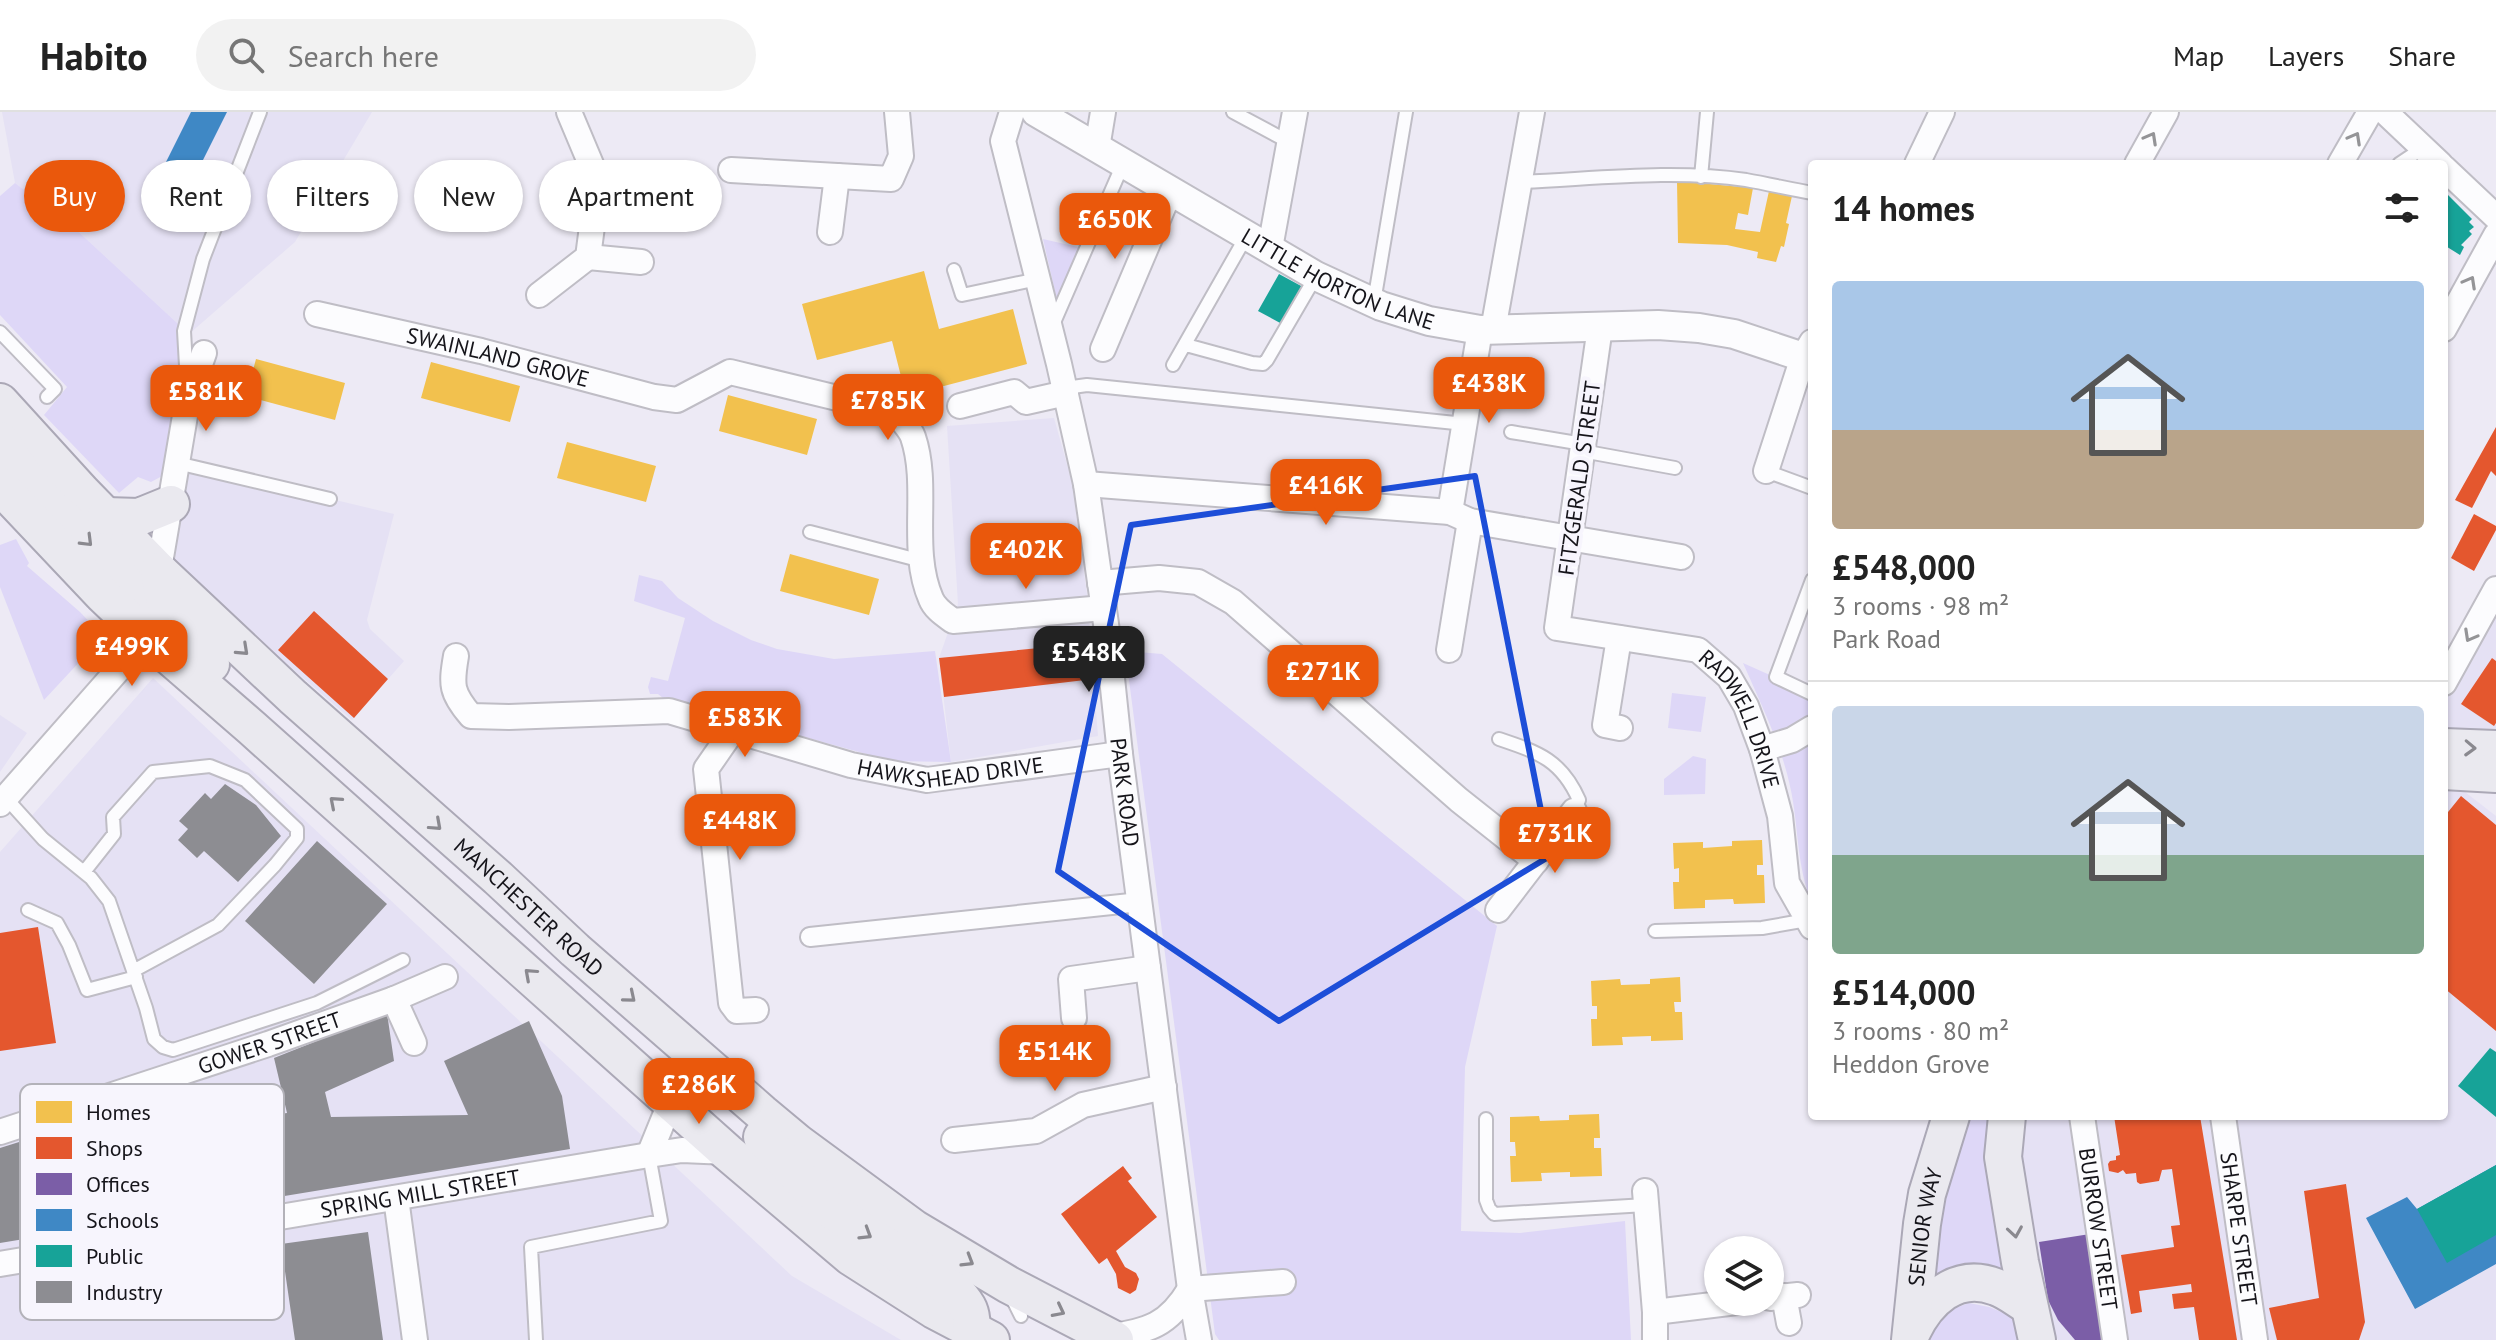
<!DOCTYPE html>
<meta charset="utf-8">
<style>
:root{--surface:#fff;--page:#f2f2f2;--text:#222;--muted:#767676;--line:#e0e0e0;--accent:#ea580c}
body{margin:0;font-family:"PT Sans",sans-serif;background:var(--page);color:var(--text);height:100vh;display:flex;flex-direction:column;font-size:30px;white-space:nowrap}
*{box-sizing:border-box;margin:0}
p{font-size:26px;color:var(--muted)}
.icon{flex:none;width:44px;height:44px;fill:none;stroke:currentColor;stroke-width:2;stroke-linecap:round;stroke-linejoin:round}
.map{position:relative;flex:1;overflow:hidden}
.side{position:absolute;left:1808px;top:48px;width:640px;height:960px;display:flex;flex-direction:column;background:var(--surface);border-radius:8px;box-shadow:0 2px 6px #0004}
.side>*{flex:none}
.hud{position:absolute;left:24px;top:48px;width:760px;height:72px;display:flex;gap:16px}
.buttons{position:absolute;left:1704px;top:1124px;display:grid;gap:16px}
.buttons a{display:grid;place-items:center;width:80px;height:80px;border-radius:50%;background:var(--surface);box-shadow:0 2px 6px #0004;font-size:40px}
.price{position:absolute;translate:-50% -68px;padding:0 18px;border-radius:16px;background:var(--accent);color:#fff;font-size:26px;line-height:52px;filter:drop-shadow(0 2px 4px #0008)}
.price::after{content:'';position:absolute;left:50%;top:48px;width:24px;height:18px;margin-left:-12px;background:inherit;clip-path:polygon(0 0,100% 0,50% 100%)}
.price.selected{background:#222;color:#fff}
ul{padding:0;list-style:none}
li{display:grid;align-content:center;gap:16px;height:424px;padding:0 24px}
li+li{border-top:2px solid var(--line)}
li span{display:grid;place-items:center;height:248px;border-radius:8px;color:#555}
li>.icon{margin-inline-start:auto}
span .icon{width:144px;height:144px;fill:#fffc;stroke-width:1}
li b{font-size:34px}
h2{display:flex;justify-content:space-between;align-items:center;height:96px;padding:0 24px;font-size:34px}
.pill{padding:0 28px;border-radius:36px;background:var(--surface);box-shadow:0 2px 6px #0004;font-size:28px;line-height:72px}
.pill.selected{background:var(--accent);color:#fff}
header{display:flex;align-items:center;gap:48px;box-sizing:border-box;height:112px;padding:0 40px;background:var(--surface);border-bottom:2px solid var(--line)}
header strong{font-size:38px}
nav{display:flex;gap:44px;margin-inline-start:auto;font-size:28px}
.search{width:560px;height:72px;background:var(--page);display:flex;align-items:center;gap:20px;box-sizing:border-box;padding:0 28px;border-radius:44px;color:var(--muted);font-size:30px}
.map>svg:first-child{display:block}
</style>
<header>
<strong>Habito</strong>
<div class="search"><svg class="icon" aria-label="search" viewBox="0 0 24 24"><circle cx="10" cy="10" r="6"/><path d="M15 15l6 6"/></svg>Search here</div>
<nav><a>Map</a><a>Layers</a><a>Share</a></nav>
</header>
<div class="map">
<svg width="2496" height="1228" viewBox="0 0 2496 1228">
<rect width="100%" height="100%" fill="#edeaf5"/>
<!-- built -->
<path fill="#e5e1f4" d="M2,0H372L295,130L189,222L69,111L15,71Z
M1054,306L1072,370L1087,482L1098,624L951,650L939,546L958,492L947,314Z
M189,353L394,402L367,508L370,517L404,549L352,608L173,454Z
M2496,501V628L2444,625V590L2463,561Z
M153,566L792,1164L901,1228H0V740Z
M0,603L27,621L0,660Z
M2444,673H2456L2496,704V1228H2058L2051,1214L2032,1134L2020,1051L2022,1004H2444Z"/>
<!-- green -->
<path fill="#ded7f7" d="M15,71L69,111L189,222L176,272L169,348L164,363L151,370L138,365L119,381L44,303L67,275L0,203V84Z
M1043,127L1082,136L1058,193Z
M16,427L29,451L27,454L80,500L99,520L97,531L44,588L0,475V433Z
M639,463L662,469L678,486L713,509L751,528L777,537L834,547L935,539L951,650L892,649L768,615L668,590L658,582H650L648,575L651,565L668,569L685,506L634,489Z
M1138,540L1162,542L1497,814L1465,955L1461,1119L1520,1121L1625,1109L1631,1228H1219L1215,1222L1127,553Z
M1743,551L1812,582V791C1796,754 1799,713 1790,674C1781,632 1760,590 1743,551Z
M1672,581L1706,585L1701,620L1668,616Z
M1693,644L1706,647L1705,682L1664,683V667Z
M1965,1004H1992L2005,1164L1972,1153L1926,1169L1930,1127Z
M1969,1191L1989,1195L2014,1205L2017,1228H1926C1935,1204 1945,1199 1969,1191Z"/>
<!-- homes -->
<path fill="#f2c14e" d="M1677,69L1753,76L1748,103L1738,101L1735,117L1760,120L1769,79L1792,84L1786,111L1789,112L1784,135L1781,134L1776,150L1757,146L1758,140L1727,133L1678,131Z
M924,159L939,217L1013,197L1027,252L906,284L892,229L817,248L802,192Z
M256,247L345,271L335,308L246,284Z
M431,250L520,274L510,310L421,286Z
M728,283L817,307L807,343L719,319Z
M567,330L656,354L646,390L557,366Z
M790,442L879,467L869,503L780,479Z
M1762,728L1763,753H1757V763H1764L1765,791L1734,792L1733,787L1705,788V796L1674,797L1673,770H1679V756L1674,757L1673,731L1703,730V736L1732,734V729Z
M1680,865L1681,890H1674L1675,900H1682L1683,928L1651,929V924L1622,925L1623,933L1592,934L1591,907H1597V894H1592L1591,869L1620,867L1621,873L1650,872V867Z
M1599,1002L1600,1026H1594V1036H1601L1602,1064L1570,1065V1060L1541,1061L1542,1069L1511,1070L1510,1044H1516L1515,1030H1510V1005L1539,1004L1540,1009L1569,1008V1003Z"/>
<!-- shops -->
<path fill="#e4572e" d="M2496,315V364L2491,359L2472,396L2455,388Z
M2474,402L2496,414V418L2474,459L2451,446Z
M314,499L388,567L354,606L278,538Z
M1080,532L1085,568L944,585L939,546Z
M2492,546L2496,549V611L2494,614L2461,592Z
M2461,684L2496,713V919L2444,876V705Z
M38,815L56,931L0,939V821Z
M2114,1004H2200L2237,1228H2199L2194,1195L2174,1197L2172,1182L2192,1180L2191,1172L2139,1179L2142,1200L2131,1202L2121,1143L2174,1135L2171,1114L2180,1113L2172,1057L2162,1058L2159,1069L2140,1072L2137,1070L2136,1061L2126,1062L2123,1058L2118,1061L2109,1059L2108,1052L2110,1049L2116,1048V1044L2120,1043Z
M1123,1054L1132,1066L1128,1069L1157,1105L1116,1139L1125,1155L1136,1161L1139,1167L1136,1178L1130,1182L1118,1176L1116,1162L1107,1146L1099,1152L1061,1102Z
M2346,1072L2365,1210L2359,1228H2277L2269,1196L2319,1186L2304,1079Z"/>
<!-- offices -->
<path fill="#7b5ea7" d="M2090,1122L2107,1228H2075L2058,1208L2048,1188L2039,1130Z"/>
<!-- schools -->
<path fill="#3f88c5" d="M191,0H227L201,52L209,56L201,73L192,69L188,77L160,62Z
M2496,1053V1152L2415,1197L2366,1106L2407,1085L2417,1097Z"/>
<!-- public -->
<path fill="#17a398" d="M2444,79L2472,107L2469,110L2474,115L2469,119L2472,122L2461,133L2464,135L2460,143L2444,133Z
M1279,162L1303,175L1282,212L1258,199Z
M2490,936L2496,940V1005L2458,974Z
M2496,1053V1123L2447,1151L2417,1097Z"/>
<!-- industry -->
<path fill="#8d8d92" d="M225,672L256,693L281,724L238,770L204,739L197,746L178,728L188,717L179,709L205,681L211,687Z
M317,729L387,792L314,872L245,809Z
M387,901L394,949L325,980L331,1005L468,1003L444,949L529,909L562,984L570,1037L0,1131V1036L191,976L195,1013L287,1001L274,946Z
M368,1120L383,1228H295L281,1132Z"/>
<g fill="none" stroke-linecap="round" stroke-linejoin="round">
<!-- service casing -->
<g stroke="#bfbdc5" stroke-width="16">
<path id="service" d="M1233,0L1289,30
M2399,52L2423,36
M1701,65L1707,0
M1519,70C1594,67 1672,57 1746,68C1768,72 1790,77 1812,81
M954,158L962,183L1038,167
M1374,190L1406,0
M1052,215L1123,52
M0,220L55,277L47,285
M1186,233L1252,251L1263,252L1267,248L1316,164
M1173,253L1247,123
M187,271L184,219L203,147L260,0
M1065,276L1087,273L1465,312
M1511,320L1583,332
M1582,339L1675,356
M177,351L330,387
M1766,359L1812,376
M810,420L922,449
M1812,468L1776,565L1812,582
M1499,627C1537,640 1561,647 1579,688L1574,699
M6,686L43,727L91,766L109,789L146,896L154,927L163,935L173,938L317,891L403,848
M84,760L114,722L113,705L153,660L210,654L245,668L297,717V726L275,753L218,813L133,859
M28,798L57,811L69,833L87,878L136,865
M1655,819L1762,816L1807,808
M1486,1007V1088L1489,1096L1494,1102L1646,1093
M1011,1184L1021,1204
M536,1228L531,1135L661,1109L649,1043"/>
</g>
<!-- pedestrian casing -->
<g stroke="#bfbdc5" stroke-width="22">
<path id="pedestrian" d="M810,825L1140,790"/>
</g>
<!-- minor casing -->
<g stroke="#bfbdc5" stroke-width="28">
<g id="minor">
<path id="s1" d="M1012,0L1003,29L1059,252L1086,372L1107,519L1120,642L1190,1177L1283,1170"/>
<path d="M2385,0L2440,52"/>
<path d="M1097,36L1103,0"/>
<path d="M1917,52L1942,0"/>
<path d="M2137,52L2166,0"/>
<path d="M2340,52L2370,0"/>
<path d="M2444,56L2496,105"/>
<path d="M731,58L891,67L901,44L897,0"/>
<path d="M830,120L837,64"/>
<path d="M1270,136L1295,0"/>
<path d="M588,145L641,150"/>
<path d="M539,183L588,145L598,69L569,0"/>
<path id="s2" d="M317,202L481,239L654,285L677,288L730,260L895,300C901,308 910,316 913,325C930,375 909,437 931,487C935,497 945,503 953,509L1104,496"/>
<path id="s3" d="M1600,215L1557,516L1698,538L1729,565L1746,594L1762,637L1780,704L1787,771L1812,815"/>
<path d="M2444,217L2496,123"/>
<path d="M1493,218L1532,0"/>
<path d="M1103,237L1170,79"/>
<path d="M960,294L1014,280L1026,290L1066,281"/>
<path d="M1766,359L1803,245L1812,230"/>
<path d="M1086,372L1450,400L1470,409L1681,445"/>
<path d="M1450,400L1480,218"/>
<path d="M157,469L188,286L204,241"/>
<path d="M1100,471L1159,466L1198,470L1233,490L1459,688L1536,749"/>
<path d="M1619,526L1605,613L1620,616"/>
<path d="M1449,538L1470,409"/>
<path id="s4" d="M456,544C451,573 451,581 471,604L509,605L669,599L851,653L927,668L1120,642"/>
<path d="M2444,571L2496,477"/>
<path d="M733,618L706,657L731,891L737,899L756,898"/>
<path d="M1762,637L1792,628L1812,616"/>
<path d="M0,692L147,525L149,513"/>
<path d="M1498,798L1574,699"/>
<path d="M394,887L414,931"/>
<path d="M1074,906L1071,867L1148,856"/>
<path d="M671,989L649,1043L682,1038L727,1040"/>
<path id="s5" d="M2082,1004L2115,1228"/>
<path id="s6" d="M2223,1004L2255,1228"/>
<path id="s7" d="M0,1020L268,932L394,887L445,865"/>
<path d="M954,1028L1036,1019L1083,993L1164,975"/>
<path d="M1645,1079L1655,1200V1228"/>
<path d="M396,1086L415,1228"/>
<path id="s8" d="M0,1152L649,1043"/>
<path d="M1784,1184L1789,1211"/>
<path d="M1770,1186L1798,1183"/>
<path d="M1655,1200L1737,1190"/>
<path d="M1109,1225C1149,1218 1168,1214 1190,1177L1199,1228"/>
</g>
</g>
<!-- tertiary casing -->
<g stroke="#bfbdc5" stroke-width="32">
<g id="tertiary">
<path id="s9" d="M1036,0L1316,164L1381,194L1429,209L1480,218L1658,213L1699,216L1734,222L1803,245L1812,250"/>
</g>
</g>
<!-- primary casing -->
<g stroke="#aba8b6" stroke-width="40">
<g id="primary">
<path id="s10" d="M0,290L82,380L159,459L293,585L498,766L575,838L762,1001L798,1031L915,1117L1009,1173L1115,1228"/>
<path d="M0,328C13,346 25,367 40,384C76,422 134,460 144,513"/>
<path d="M0,374L102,482L147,525L252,616L727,1040L851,1145L934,1198L991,1228"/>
<path d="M106,404L139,405L171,392"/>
<path d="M159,459C167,509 174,519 211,552"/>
<path d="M2444,635L2496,637"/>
<path d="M2444,659L2496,662"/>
<path d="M2007,1004L2003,1045L2020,1150L2037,1228"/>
<path d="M762,1025L827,1095L957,1181C968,1193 973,1201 971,1218"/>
<path d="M1911,1222C1926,1189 1956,1159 1996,1175C2008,1179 2018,1188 2029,1194"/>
<path id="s11" d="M1910,1228L1922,1112L1927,1082L1951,1004"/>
</g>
</g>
<!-- service -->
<use href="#service" stroke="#fcfcfe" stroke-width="12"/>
<!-- pedestrian -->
<use href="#pedestrian" stroke="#fcfcfe" stroke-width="18"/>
<!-- minor -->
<use href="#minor" stroke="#fcfcfe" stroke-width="24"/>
<!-- tertiary -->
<use href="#tertiary" stroke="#fcfcfe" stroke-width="28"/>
<!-- primary -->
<use href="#primary" stroke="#eae9ef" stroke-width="36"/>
</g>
<!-- one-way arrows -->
<defs><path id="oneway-chevron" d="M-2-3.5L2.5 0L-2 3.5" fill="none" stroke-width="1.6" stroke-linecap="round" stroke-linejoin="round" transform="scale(2)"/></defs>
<g stroke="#949497">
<use href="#oneway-chevron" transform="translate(2151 26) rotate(-61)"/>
<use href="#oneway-chevron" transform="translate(2355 26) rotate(-61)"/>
<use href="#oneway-chevron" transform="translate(2470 170) rotate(-61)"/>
<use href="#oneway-chevron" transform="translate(2470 524) rotate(119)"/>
</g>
<g stroke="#8a898f">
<use href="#oneway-chevron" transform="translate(87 429) rotate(45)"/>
<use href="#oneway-chevron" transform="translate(243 538) rotate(43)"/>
<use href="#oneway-chevron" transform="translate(2470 636) rotate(2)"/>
<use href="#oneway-chevron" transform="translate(335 690) rotate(-139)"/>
<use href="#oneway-chevron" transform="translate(436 713) rotate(42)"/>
<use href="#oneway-chevron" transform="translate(530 862) rotate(-138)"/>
<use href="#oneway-chevron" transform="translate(630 885) rotate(40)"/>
<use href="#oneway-chevron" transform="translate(2015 1120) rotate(81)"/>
<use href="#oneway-chevron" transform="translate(866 1122) rotate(32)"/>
<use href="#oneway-chevron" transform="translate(968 1149) rotate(31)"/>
<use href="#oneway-chevron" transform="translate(1059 1199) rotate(27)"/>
</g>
<!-- marked area -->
<path fill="none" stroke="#1d4ed8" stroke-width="6" stroke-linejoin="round" d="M1475,364L1550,744L1279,909L1058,759L1131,413Z"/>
<g text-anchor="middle" stroke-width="8" stroke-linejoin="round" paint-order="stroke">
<!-- street labels -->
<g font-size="22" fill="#15141a" stroke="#f7f5fd">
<text dy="8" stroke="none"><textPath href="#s9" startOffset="346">LITTLE HORTON LANE</textPath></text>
<text dy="8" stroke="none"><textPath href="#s2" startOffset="186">SWAINLAND GROVE</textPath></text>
<text transform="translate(1579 366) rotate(-82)" y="8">FITZGERALD STREET</text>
<text dy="8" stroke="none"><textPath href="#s3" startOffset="530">RADWELL DRIVE</textPath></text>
<text dy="8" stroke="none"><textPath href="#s4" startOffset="554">HAWKSHEAD DRIVE</textPath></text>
<text dy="8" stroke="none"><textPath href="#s1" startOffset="694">PARK ROAD</textPath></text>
<text dy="8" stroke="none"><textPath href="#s10" startOffset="732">MANCHESTER ROAD</textPath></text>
<text dy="8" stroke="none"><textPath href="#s7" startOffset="284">GOWER STREET</textPath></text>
<text dy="8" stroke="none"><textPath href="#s8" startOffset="426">SPRING MILL STREET</textPath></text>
<text dy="8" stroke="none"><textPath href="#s11" startOffset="114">SENIOR WAY</textPath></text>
<text dy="8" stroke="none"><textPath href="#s5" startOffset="114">BURROW STREET</textPath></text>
<text dy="8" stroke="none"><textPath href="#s6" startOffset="114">SHARPE STREET</textPath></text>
</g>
</g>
<!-- legend -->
<rect x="20" y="972" width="264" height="236" rx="12" fill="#f7f5fd" stroke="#b3b2b9" stroke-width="2"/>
<rect x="36" y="989" width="36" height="22" fill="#f2c14e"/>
<rect x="36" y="1025" width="36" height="22" fill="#e4572e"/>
<rect x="36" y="1061" width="36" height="22" fill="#7b5ea7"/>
<rect x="36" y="1097" width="36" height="22" fill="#3f88c5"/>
<rect x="36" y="1133" width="36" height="22" fill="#17a398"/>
<rect x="36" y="1169" width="36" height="22" fill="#8d8d92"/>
<g font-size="22" fill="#15141a">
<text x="86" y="1008">Homes</text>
<text x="86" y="1044">Shops</text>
<text x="86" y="1080">Offices</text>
<text x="86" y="1116">Schools</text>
<text x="86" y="1152">Public</text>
<text x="86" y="1188">Industry</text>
</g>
</svg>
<div class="buttons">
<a><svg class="icon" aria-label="layers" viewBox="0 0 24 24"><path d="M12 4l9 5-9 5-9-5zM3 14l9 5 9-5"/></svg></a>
</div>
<b class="price" style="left:1115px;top:149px">£650K</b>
<b class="price" style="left:1489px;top:313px">£438K</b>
<b class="price" style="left:206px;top:321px">£581K</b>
<b class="price" style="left:888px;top:330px">£785K</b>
<b class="price" style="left:1326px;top:415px">£416K</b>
<b class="price" style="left:1026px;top:479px">£402K</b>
<b class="price" style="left:132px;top:576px">£499K</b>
<b class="price selected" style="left:1089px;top:582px">£548K</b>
<b class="price" style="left:1323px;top:601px">£271K</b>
<b class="price" style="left:745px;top:647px">£583K</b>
<b class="price" style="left:740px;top:750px">£448K</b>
<b class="price" style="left:1555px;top:763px">£731K</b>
<b class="price" style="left:1055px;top:981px">£514K</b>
<b class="price" style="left:699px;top:1014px">£286K</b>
<div class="hud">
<a class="pill selected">Buy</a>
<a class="pill">Rent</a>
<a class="pill">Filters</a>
<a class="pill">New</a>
<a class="pill">Apartment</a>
</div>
<section class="side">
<h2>14 homes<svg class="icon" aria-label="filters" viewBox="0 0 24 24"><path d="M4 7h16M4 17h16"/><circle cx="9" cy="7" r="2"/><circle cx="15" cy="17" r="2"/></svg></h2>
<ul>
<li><span style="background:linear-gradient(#a9c7e8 60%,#b9a48a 0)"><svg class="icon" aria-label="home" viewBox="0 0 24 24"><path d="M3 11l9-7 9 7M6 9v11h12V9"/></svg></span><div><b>£548,000</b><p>3 rooms · 98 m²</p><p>Park Road</p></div></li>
<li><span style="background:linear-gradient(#c9d6e8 60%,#7fa58c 0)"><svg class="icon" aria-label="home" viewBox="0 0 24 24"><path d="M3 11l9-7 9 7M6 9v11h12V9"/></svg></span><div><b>£514,000</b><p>3 rooms · 80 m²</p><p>Heddon Grove</p></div></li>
</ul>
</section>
</div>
